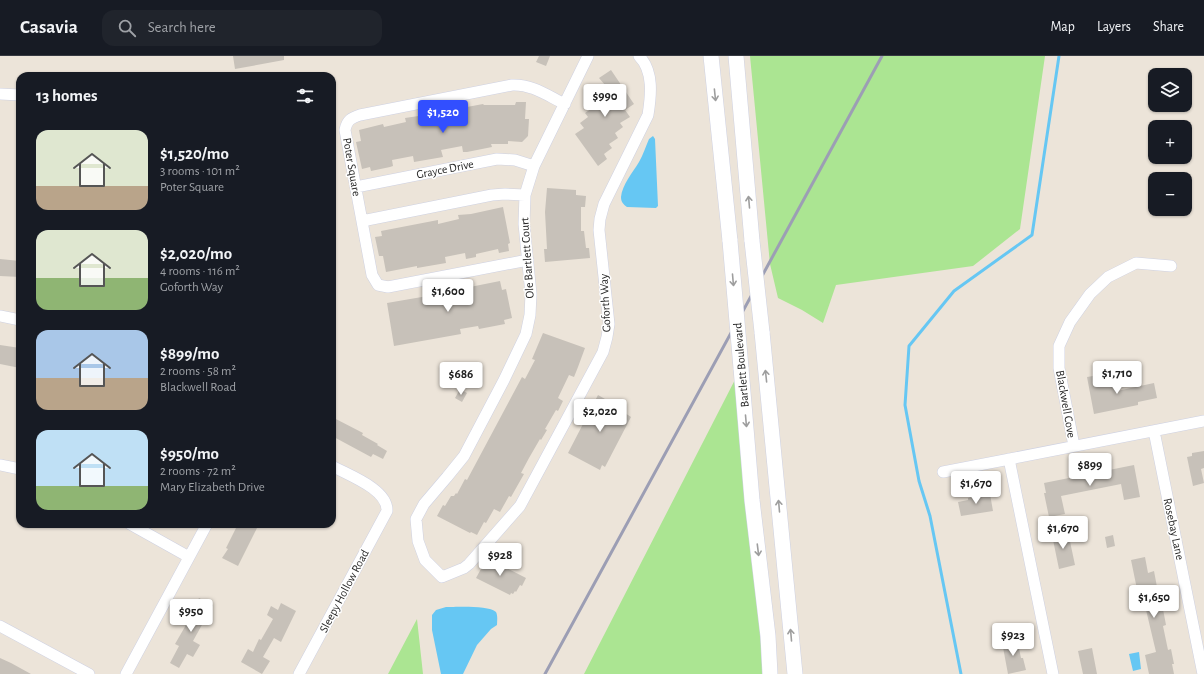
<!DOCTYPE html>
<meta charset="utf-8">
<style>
:root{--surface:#171b24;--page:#20242c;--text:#f1f3f6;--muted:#9ea1a6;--line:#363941;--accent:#324fff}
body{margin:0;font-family:"Alegreya Sans",sans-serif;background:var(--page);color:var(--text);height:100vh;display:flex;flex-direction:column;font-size:15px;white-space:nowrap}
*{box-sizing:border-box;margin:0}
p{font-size:13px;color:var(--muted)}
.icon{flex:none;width:22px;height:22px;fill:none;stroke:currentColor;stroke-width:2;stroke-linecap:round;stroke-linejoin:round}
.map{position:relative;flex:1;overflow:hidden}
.side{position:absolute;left:16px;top:16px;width:320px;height:456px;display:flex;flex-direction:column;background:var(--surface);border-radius:12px;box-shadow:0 1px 3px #0004}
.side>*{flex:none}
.tools{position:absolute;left:1148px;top:12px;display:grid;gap:8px}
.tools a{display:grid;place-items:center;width:44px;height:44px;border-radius:8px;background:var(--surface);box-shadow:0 1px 3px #0004;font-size:20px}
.price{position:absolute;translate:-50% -34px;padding:0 9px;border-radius:4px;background:#fff;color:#222;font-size:13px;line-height:26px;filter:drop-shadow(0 1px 2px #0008)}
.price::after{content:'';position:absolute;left:50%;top:24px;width:12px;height:9px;margin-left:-6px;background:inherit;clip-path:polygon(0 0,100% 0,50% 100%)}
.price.on{background:var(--accent);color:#fff}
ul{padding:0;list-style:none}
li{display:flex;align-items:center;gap:12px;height:100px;padding:0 20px}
li span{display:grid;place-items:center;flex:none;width:112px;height:80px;border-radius:12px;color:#555}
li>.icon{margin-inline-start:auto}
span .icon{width:48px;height:48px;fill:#fffc;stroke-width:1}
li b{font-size:17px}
h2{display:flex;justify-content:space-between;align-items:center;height:48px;padding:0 20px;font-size:17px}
header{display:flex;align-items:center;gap:24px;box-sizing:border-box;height:56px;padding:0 20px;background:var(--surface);border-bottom:1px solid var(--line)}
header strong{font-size:19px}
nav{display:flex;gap:22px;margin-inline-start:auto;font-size:14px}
.search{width:280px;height:36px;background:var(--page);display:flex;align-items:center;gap:10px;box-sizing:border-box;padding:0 14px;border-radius:12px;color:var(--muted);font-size:15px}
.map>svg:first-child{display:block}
</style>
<header>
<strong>Casavia</strong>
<div class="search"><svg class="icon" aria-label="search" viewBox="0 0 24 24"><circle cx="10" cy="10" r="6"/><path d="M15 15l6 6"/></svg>Search here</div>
<nav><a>Map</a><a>Layers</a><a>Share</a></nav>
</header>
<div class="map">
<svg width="1204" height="618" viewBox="0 0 1204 618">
<rect width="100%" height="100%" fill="#ece4d9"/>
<!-- green -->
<path fill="#abe592" d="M750,0H1045L1020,173L973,210L836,229L823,267L802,254L778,242L770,208Z
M741,312L770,618H584Z
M417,563L423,618H388Z"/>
<!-- water -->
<path fill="#66c7f3" d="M653,80L655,83L658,150L656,152L627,151C623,148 621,146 621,141C622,129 633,116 639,106C643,99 646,90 649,83Z
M446,551C456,551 489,549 496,556C498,560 497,565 497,569L491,573L477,589L463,618H441L432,574V559L436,554Z
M1139,596L1141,613L1133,615L1129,598Z"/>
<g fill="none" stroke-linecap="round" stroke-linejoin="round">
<!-- stream -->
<path stroke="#66c7f3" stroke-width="3" d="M961,618L930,460L919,425L905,349L909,290L954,235L1032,179L1059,0"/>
</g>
<!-- building -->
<path fill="#c7c1b9" d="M233,0H284V4L235,13Z
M539,0H550L546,10L536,6Z
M611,14L634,48L625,54L630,61L620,67L623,71L615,77L618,82L609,88L612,92L604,98L607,103L598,110L575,78L584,72L580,67L588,61L585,57L594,51L592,47L600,41L596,35L605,29L599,22Z
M516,46H526L525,63H529L528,80L522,86L508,85V88H491L492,91L467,96H463L462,90L441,94L443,101L414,106L413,100L392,104L393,110L390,111L371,115L370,111L362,113L356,86L361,85L359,74L383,68L384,71L406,66L405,62L432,58L433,61L458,56L457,53L467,51L483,48L484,49H515Z
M547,132L576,134V139L586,140L585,151H581V175H584L586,192H589L590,202L545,206L544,193H547L545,156Z
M503,151L510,187L508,188L509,195L499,197L498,193L476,198V201L466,203L465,197L445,201L446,207L417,212V210L386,216L383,200H379L375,181L382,180L381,175L438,164V168L459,163L458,159L471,158Z
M0,203L20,205V221L0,220Z
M500,225L502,234L506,233L512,262L504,264L505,268L479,273L478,270L460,273L461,278L394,290L387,247L445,237V236Z
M543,277L585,292L578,311L574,321L569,319L558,342L563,345L558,355L556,354L545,373L547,374L541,384L540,383L529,402L521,417L524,418L511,441L509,440L500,456L494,453L486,467L484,466L477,479L471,476L470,477L437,460L443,449L445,450L451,440H454L456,437L457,438L465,423L467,424L522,321L525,323L535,304L532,303Z
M0,289L20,292V312L0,308Z
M1099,319V323L1114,320L1117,335L1154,327L1157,342L1138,346V349L1094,358L1087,321Z
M460,333L467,337L462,346L455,342Z
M598,339L626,355L625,357L631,361L605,411L602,409L600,414L568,397Z
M332,361L363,377L362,379L378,388L377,389L387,395L383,403L373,398L371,401L332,380Z
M1204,395V412L1201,413L1204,427L1193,430L1187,401L1192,400V397Z
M1134,409L1140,441L1124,444L1121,428L1061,440L1065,458L1049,461L1044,437H1046L1044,427Z
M990,438L993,455L961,460L958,446L968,444V442Z
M238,468H259L238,510L222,502L228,493L226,492Z
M1068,476L1075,509L1059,513L1052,479Z
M1113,479L1115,490L1107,492L1105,481Z
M1145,501L1148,517L1154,515L1157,531H1156L1159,548H1162L1166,569L1163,570L1168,594L1171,593L1174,608H1172L1174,618H1149L1145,599L1156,596L1142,537L1138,538L1131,504Z
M487,502L526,522L522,530L520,529L516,536L515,535L513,538L511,537L510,539L476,522Z
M199,542L213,549L193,585L200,589L193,601L187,598L179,612L170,607L179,590L175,588L190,562L189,561Z
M281,547L296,555L281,586L274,582L263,601L270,605L262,618L241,606L248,593L253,596L259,583L261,584L273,563L267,559L271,550L278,554Z
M1017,583L1021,602H1023L1026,614L1008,618L1002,586Z
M1092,592L1097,618H1083L1078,595Z
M0,602L11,607L31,618H0Z"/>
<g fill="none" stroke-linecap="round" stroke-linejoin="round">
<!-- minor casing -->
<g stroke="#ced1e2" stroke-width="12">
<path id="minor" d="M588,0L534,110L525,139L524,168L531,238L530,259L526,278L504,324L464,400L447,421L424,448L416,463L418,485L425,504L442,521L464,512L469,508L520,450L603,296L607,281L609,268L599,174L600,163L604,148L648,59C651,40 654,15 639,0
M0,38L20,39
M356,131L497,103L515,104L534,110
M362,165L492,139L505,138L525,139
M528,204L388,231L378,229L372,219L345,74C347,64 351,62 360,59L512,29C532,28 548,40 565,48
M0,260L20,264
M1154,375L1203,618
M1074,390L1059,312V290L1070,266L1090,238L1108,221L1136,207L1171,210
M1009,403L1053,618
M0,409L20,413
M943,416L1204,365
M130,468L189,501
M0,570L89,618
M126,618L207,468
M299,618L387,455C388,433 348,419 332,410"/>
</g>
<!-- secondary casing -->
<g stroke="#ced1e2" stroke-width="16">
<path id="secondary" d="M711,0L730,185
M736,0L752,185
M762,276L795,618
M741,312L752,444L768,580L770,618"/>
</g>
<!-- minor -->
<use href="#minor" stroke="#fff" stroke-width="11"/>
<!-- secondary -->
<use href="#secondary" stroke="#fff" stroke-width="15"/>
<!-- rail -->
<path stroke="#9c9eb4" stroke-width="3" d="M545,618L882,0"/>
<!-- secondary-bridge casing -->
<g stroke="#ced1e2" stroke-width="16" stroke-linecap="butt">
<path id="secondary-bridge" d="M730,185L741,312
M752,185L762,276"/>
</g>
<!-- secondary-bridge -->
<use href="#secondary-bridge" stroke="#fff" stroke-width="15"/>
</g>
<!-- one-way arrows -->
<defs><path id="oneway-shaft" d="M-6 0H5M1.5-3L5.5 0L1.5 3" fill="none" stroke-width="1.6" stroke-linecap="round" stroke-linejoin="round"/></defs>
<g stroke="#9e9e9e">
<use href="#oneway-shaft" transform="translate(715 39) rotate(84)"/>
<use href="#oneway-shaft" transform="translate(749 146) rotate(-95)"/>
<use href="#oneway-shaft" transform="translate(733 224) rotate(85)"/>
<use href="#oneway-shaft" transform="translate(766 320) rotate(-96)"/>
<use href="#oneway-shaft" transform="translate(746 365) rotate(85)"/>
<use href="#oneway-shaft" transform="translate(779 450) rotate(-95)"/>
<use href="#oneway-shaft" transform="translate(758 494) rotate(83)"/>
<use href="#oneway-shaft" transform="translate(791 579) rotate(-95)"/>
</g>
<g text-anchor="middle" stroke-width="3" stroke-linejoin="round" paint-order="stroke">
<!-- street labels -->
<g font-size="12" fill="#282828" stroke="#fff">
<text transform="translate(352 111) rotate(80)" y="4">Poter Square</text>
<text transform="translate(445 113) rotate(-11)" y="4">Grayce Drive</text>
<text transform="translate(527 202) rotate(-94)" y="4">Ole Bartlett Court</text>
<text transform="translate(605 247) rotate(-93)" y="4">Goforth Way</text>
<text transform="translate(741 309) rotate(-95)" y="4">Bartlett Boulevard</text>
<text transform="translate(1066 348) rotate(80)" y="4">Blackwell Cove</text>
<text transform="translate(1174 473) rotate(78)" y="4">Rosebay Lane</text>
<text transform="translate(344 535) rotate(-62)" y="4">Sleepy Hollow Road</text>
</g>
</g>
</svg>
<div class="tools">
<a><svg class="icon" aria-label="layers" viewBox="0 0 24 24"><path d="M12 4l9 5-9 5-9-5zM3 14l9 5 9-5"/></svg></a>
<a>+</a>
<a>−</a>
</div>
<b class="price" style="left:605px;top:62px">$990</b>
<b class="price on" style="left:443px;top:78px">$1,520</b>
<b class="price" style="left:448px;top:257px">$1,600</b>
<b class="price" style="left:1117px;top:339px">$1,710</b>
<b class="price" style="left:461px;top:340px">$686</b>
<b class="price" style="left:600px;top:377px">$2,020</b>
<b class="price" style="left:1090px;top:431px">$899</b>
<b class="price" style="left:976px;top:449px">$1,670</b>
<b class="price" style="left:1063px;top:494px">$1,670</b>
<b class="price" style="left:500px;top:521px">$928</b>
<b class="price" style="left:1154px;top:563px">$1,650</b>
<b class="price" style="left:191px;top:577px">$950</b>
<b class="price" style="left:1013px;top:601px">$923</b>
<section class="side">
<h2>13 homes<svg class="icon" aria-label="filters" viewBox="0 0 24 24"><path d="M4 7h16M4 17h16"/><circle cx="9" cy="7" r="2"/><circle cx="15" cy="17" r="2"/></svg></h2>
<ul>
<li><span style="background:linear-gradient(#dfe7d0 70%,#b9a48a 0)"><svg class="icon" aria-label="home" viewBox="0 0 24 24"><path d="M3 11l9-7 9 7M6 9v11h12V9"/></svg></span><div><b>$1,520/mo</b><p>3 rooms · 101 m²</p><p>Poter Square</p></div></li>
<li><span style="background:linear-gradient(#dfe7d0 60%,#8fb573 0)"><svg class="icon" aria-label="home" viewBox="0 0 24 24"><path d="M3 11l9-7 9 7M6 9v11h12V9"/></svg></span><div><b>$2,020/mo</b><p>4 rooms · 116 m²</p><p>Goforth Way</p></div></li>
<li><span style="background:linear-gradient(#a9c7e8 60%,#b9a48a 0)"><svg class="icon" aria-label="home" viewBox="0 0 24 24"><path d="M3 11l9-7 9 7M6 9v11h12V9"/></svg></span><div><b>$899/mo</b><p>2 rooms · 58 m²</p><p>Blackwell Road</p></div></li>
<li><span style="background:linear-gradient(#bfe0f5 70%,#8fb573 0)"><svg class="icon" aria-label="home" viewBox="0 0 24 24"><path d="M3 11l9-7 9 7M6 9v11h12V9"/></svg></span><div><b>$950/mo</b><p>2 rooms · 72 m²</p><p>Mary Elizabeth Drive</p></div></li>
</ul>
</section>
</div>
